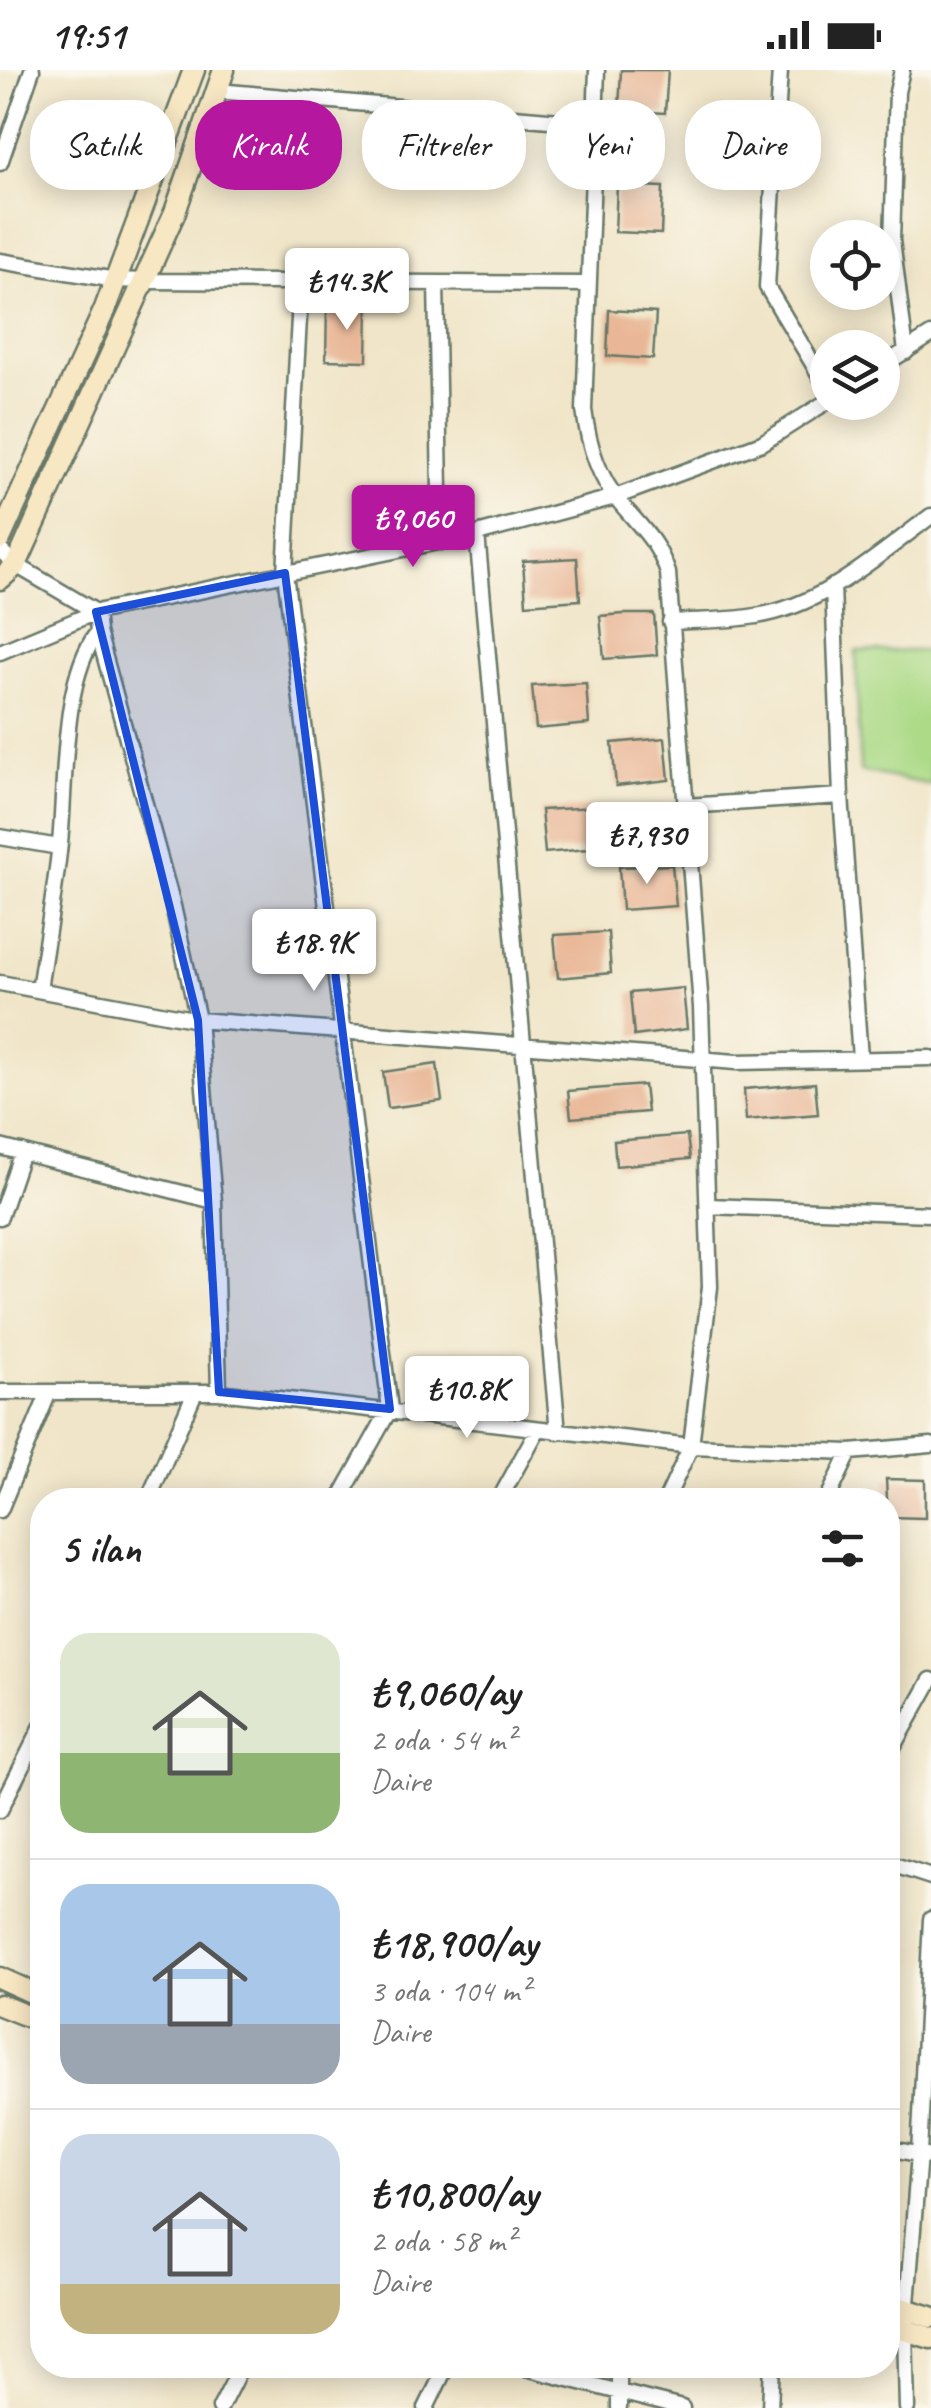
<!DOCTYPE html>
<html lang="tr">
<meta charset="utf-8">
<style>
:root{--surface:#fff;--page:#f6f6f6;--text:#222;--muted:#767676;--line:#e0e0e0;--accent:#b5179e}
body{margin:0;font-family:Caveat,sans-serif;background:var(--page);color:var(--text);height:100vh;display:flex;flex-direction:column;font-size:38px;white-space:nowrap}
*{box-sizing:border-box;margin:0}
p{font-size:32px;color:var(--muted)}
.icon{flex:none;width:55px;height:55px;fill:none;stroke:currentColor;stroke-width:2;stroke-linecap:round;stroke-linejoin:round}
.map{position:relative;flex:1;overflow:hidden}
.panel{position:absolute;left:30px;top:1418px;width:870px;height:890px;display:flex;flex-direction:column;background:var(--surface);border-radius:40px;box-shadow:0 5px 25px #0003}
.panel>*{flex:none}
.top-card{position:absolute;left:30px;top:30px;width:872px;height:90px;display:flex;gap:20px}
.controls{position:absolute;left:810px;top:150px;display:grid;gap:20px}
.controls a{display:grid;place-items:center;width:90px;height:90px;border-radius:50%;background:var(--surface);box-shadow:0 5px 25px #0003;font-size:50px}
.price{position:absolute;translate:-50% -85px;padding:0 22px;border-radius:10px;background:#fff;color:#222;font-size:32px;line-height:65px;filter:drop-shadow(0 2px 5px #0008)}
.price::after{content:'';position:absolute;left:50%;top:60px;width:30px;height:22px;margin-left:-15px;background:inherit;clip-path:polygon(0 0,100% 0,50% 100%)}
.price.active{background:var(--accent);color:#fff}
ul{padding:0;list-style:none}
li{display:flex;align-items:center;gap:30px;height:250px;padding:0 30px}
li+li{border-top:2px solid var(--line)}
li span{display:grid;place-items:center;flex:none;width:280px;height:200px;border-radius:30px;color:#555}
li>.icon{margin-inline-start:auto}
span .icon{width:120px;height:120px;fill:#fffc;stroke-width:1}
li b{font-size:42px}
h2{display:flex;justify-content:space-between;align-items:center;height:120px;padding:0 30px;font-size:42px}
.pill{padding:0 35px;border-radius:40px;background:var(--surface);box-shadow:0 5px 25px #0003;font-size:35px;line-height:90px}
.pill.active{background:var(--accent);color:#fff}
.status{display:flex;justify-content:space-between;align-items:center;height:70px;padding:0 50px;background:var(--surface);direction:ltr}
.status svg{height:28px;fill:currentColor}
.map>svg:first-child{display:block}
</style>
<div class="status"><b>19:51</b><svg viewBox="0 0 49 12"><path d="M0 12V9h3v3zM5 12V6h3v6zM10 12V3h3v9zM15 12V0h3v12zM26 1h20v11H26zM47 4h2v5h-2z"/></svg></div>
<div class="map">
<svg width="931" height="2338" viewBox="0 0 931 2338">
<rect width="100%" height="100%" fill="#fbf7ec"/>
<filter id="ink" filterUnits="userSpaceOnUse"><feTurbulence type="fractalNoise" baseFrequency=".01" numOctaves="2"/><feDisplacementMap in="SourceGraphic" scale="20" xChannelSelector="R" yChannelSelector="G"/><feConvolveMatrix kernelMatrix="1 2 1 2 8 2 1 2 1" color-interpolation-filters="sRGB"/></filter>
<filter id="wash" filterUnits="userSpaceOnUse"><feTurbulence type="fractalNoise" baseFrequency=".0048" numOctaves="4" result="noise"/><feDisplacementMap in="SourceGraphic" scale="40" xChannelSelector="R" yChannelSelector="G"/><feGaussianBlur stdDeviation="2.25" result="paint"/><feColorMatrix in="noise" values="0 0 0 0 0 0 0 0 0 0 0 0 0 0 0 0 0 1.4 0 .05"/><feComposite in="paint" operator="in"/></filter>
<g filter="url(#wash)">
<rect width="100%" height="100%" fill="#f0e5c8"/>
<!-- green -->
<path fill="#acda87" stroke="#668c5e" stroke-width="2.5" d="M856,581H931V715L860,701Z"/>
<g id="blocks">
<!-- building -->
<path fill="#e9b797" d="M621,0H668L665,43L619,40Z
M617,115L663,117L661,164L615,162Z
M327,235L368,236L367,291L326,290Z
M609,240L656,243L653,289L607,286Z
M577,488L580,530L526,534L523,491Z
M624,544H654L657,585L604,589L600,546Z
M586,613L589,654L536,659L532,616Z
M665,668L669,710L616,716L612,673Z
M595,737L598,778L545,783L541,740Z
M672,795L676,836L622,840L619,797Z
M608,862L611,903L558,908L554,865Z
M683,918L687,959L634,966L630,923Z
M437,994L442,1031L388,1038L383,1002Z
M815,1013L818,1044L746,1050L744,1019Z
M644,1015L647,1042L571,1048L568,1021Z
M687,1065L690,1089L616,1096L614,1071Z
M886,1409L925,1410V1448L888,1447Z"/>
</g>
</g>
<g filter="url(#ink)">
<use href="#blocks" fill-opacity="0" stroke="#687868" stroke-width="2.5"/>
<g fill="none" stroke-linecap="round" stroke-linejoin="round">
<!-- street casing -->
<g stroke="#687868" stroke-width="19">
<path id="street" d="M597,0L584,340C588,371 597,405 618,430C639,456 657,469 668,503L701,937L710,1217L691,1376L666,1430
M780,0L767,217L828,319
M902,0L897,22L892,170L906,282
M217,21L595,54
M0,93L32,0
M0,191L116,210L144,211L587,214
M301,212L285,503L390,1339L339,1430
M436,213L441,472
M882,296L931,265
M477,464L558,1362
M0,480L16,495L96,542L477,464L615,427L762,373L828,331
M833,516L841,726L860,988
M670,552C698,550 728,551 756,546C823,536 878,485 931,446
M0,582L96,542L98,562L173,836L198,950L214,1131L219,1322
M686,736L841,726
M0,767L59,777
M0,913L198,950L736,992L931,988
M39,920C46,871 55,822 60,773C66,713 61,609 98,562
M0,1077L214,1131
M708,1136L931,1144
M0,1147L22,1082
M0,1322H219L691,1376L850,1382L931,1375
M148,1430L195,1322
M499,1430L538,1359
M827,1430L850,1382
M0,1440L49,1322
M888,1687L931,1610
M0,1740L42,1656
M888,1793L931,1807
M888,2078L931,2087
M514,2295L682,2338
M220,2338L242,2295
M426,2338L447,2295
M619,2338V2295
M770,2338L772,2295
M907,2338L905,2259L919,2084L931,1849"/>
</g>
<!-- secondary casing -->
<g stroke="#687868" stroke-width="25">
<path id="secondary" d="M0,469L104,241L194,0
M0,509L16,495L175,142L224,0
M0,1908L42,1927
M0,1935L42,1952
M888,2234L931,2247
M888,2255L931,2268"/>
</g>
<!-- street -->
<use href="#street" stroke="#fff" stroke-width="14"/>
<!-- secondary -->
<use href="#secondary" stroke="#f8e7c3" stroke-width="20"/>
</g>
</g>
<!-- marked area -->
<path fill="#1d4ed8" fill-opacity="0.2" stroke="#1d4ed8" stroke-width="8" stroke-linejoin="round" d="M285,503L390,1339L219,1322L198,950L96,542Z"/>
</svg>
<div class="controls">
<a><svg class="icon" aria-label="locate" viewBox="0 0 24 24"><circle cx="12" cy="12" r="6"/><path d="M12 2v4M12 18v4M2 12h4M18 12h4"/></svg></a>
<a><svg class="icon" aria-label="layers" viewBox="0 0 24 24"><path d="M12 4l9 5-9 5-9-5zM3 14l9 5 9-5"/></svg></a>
</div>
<b class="price" style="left:347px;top:263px">₺14.3K</b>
<b class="price active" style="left:413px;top:500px">₺9,060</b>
<b class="price" style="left:647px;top:817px">₺7,930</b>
<b class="price" style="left:314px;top:924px">₺18.9K</b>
<b class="price" style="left:467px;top:1371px">₺10.8K</b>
<div class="top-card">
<a class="pill">Satılık</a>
<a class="pill active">Kiralık</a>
<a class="pill">Filtreler</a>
<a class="pill">Yeni</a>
<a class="pill">Daire</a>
</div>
<section class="panel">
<h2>5 ilan<svg class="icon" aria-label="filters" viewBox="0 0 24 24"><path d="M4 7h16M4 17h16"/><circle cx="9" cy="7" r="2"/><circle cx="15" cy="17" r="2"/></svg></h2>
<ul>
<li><span style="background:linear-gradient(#dfe7d0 60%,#8fb573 0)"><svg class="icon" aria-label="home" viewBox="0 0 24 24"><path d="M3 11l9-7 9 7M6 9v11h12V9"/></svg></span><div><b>₺9,060/ay</b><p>2 oda · 54 m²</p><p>Daire</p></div></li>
<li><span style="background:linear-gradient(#a9c7e8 70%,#9aa5b1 0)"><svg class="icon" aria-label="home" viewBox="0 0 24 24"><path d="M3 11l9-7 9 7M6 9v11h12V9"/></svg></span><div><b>₺18,900/ay</b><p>3 oda · 104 m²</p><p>Daire</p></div></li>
<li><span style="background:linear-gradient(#c9d6e8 75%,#c2b280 0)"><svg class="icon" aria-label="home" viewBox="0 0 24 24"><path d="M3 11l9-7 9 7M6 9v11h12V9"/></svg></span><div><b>₺10,800/ay</b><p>2 oda · 58 m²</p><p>Daire</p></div></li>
</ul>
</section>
</div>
